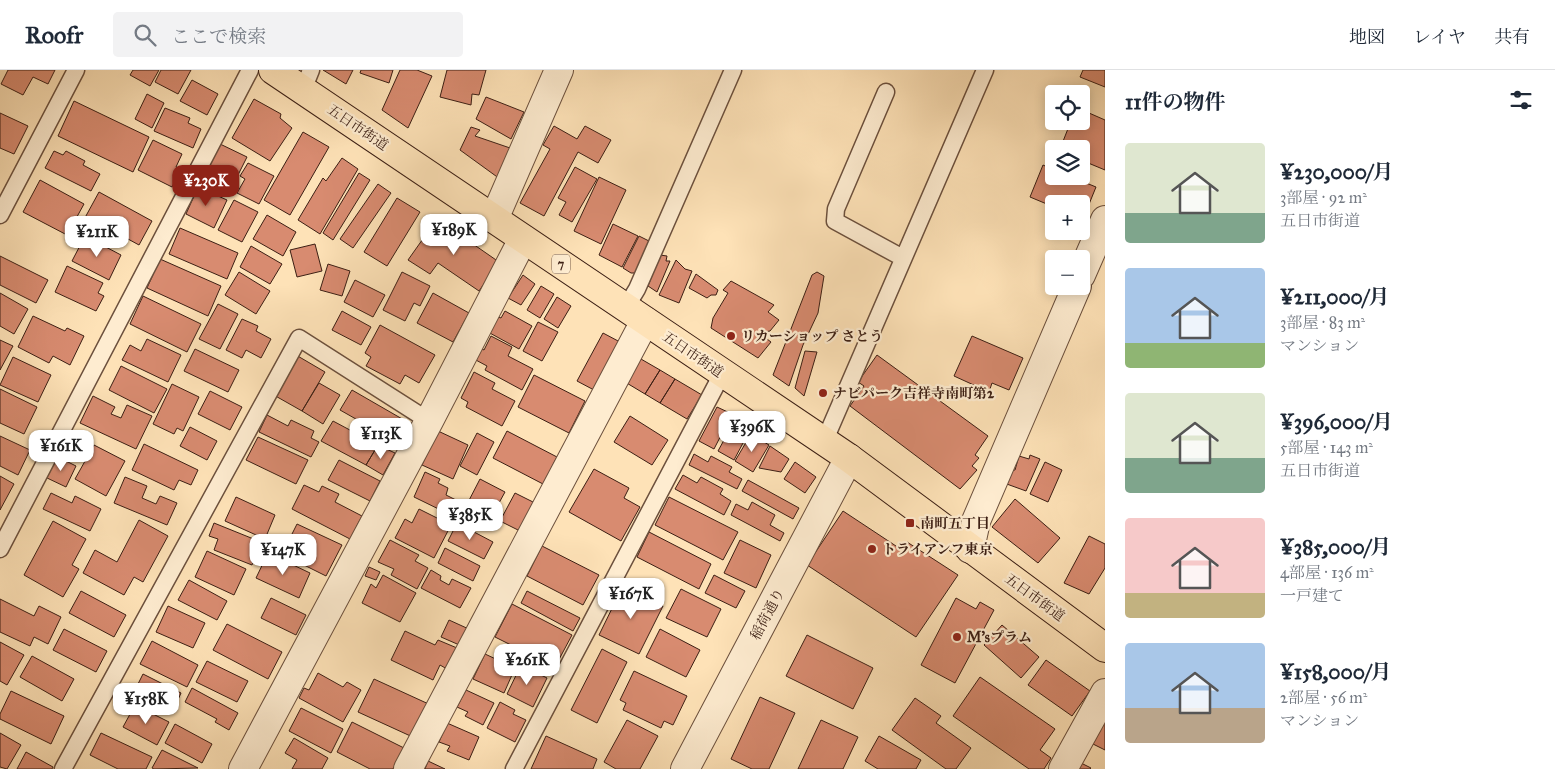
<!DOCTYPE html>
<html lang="ja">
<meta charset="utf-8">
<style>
:root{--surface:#fff;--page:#f2f2f3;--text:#1f2937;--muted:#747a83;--line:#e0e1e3;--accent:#8f2418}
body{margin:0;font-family:"IM FELL Great Primer","Noto Serif JP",serif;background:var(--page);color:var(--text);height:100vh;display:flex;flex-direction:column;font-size:19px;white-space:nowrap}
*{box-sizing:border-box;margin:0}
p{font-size:16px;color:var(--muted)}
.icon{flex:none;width:28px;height:28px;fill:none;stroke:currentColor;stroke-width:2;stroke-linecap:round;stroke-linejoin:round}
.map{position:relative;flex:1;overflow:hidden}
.sheet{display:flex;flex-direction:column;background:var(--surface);width:450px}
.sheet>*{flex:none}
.tools{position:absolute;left:1045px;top:15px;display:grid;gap:10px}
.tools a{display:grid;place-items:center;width:45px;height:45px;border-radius:5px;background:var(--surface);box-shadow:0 2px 12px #0003;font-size:25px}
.price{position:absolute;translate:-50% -42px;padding:0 11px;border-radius:10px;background:#fff;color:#222;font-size:16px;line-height:32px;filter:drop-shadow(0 1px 2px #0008)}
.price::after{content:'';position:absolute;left:50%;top:30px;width:15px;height:11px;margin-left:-8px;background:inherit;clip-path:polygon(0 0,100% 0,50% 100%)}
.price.on{background:var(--accent);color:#fff}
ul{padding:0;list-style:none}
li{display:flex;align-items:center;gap:15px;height:125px;padding:0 20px}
li span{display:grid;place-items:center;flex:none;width:140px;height:100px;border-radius:5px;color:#555}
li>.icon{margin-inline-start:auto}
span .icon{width:60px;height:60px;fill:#fffc;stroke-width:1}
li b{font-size:21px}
h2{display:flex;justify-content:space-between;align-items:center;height:60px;padding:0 20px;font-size:21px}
header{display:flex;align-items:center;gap:30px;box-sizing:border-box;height:70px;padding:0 25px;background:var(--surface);border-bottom:1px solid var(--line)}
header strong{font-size:24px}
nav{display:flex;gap:28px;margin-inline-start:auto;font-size:18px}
.search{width:350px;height:45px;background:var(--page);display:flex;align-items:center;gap:12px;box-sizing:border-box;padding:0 18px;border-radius:5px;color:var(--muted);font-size:19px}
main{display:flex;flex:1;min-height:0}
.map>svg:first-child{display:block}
</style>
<header>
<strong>Roofr</strong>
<div class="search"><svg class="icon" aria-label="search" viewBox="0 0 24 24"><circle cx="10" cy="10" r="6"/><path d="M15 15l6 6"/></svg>ここで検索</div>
<nav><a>地図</a><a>レイヤ</a><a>共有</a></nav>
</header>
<main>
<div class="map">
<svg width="1105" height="699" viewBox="0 0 1105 699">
<rect width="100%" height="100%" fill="#fee2b7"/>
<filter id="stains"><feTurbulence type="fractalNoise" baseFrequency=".004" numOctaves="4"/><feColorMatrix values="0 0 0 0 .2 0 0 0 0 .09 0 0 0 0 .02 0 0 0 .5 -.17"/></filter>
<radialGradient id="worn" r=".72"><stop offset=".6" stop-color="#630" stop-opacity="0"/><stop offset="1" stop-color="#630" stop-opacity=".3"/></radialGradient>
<!-- building -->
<path fill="#d88b70" stroke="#3c1f14" d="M8,0H55L48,14L33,7L23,25L1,14Z
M133,0H159L150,16L130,5Z
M161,0H191L178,24L155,12Z
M323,0H353L346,14Z
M361,0H393L389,13L360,3Z
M400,0H417L432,6L408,58L382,40Z
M447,0H486L479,25L472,24L471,35L440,27Z
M1083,0H1105V17L1080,7Z
M192,10L218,24L207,45L180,31Z
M147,24L164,33L152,58L135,49Z
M486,27L524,42L511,69L476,49Z
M254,29L281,44L280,48L292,58L270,91L232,68Z
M74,31L149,67L133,102L58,66Z
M165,38L190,48L188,53L201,59L193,78L154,61Z
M0,43L28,56L14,84L0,78Z
M1089,43L1105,50V100L1081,90V79H1060L1071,51H1081V48L1086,50Z
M554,56L577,69L585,56L611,70L598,93L578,82L544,146L520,133L550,79L543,75Z
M471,57L480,60L475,66L513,79L500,109L460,80Z
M303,62L329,77L290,145L264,130Z
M153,70L182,84L176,97L181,100L172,117L138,100Z
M218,73L247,87L233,115L204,101Z
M54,81L63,85L66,81L85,91L83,95L100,104L91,121L45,98Z
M342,88L358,99L320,164L298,150L323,108L326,111Z
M248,93L274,106L259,134L237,123L245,109L240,106Z
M1043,95L1054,100V106H1069L1096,117L1083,149L1081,148V134H1054V137L1030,127Z
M575,97L597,109L572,152L559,145L566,132L558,128Z
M359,103L370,110L333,170L323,163Z
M599,107L626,120L601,174L574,161Z
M40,110L84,134L67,165L23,142Z
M378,114L391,123L353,178L340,169Z
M198,117L227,130L214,158L186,144Z
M99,122L152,151L139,175L117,163L112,172L81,155Z
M397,128L420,142L387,196L364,182Z
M234,130L258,142L242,172L218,160Z
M267,145L296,162L283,186L253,169Z
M437,149L499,192L479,221L438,193L430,204L408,190Z
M613,154L638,166L622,197L599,185Z
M180,158L238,183L227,209L169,184Z
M85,166L121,185L109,210L72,191Z
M639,166L653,173L636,203H631L623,198Z
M315,174L322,201L297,207L290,180Z
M251,176L282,194L270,214L240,197Z
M660,185L667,186L666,191H670L657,222L648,216Z
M0,186L48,210L36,233L0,215Z
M160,189L221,216L208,246L147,218Z
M676,190L685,199L692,201L679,233L659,225Z
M328,194L350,201L342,226L320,220Z
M67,196L103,213L98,223L104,226L96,241L55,222Z
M239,202L270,221L256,244L225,225Z
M402,202L430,216L420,236L414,233L405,251L383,240Z
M817,202L824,206L818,243L803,275L789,316L773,305L812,205Z
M696,204L718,220L716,225H711L707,228L689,218Z
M523,205L535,214L521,235L508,228Z
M355,210L385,225L373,247L344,232Z
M731,211L774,235L768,242L779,250L770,261L759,263L771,272L758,288L711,258L713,248L728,223L723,220Z
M541,216L554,224L540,248L527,240Z
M0,223L28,239L14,264L0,256Z
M433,223L469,243L453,272L417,253Z
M143,226L201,254L187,282L130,254Z
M557,227L571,236L558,258L544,249Z
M218,234L238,244L220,279L199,269Z
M342,241L371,257L361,275L332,260Z
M505,241L532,256L519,279L488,262L496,246L501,248Z
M33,246L65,261L67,258L84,266L70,295L53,286L49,293L18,277Z
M242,249L258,256L256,261L271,269L261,288L246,280L242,288L226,280Z
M538,252L558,262L542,291L523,281Z
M380,255L435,285L419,313L405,305L400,314L366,296L371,287L365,283Z
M603,263L620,272L594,320L577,311Z
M491,266L512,277L508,286L533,299L522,320L485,300L487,296L474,289L480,278L484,280Z
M972,266L1023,288L1009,320L992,313L989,322L954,306Z
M147,269L181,285L168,312L122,290L130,275L141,281Z
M0,270L13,276L0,300Z
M195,279L239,300L228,322L184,301Z
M805,281L817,282L804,326L795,318Z
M296,285L325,302L302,341L272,324Z
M634,285L660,300L645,324L620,309Z
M877,285L988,366L975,385L979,388L972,396L977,400L960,419L850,336L864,316L858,312Z
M13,287L51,305L38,332L0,315Z
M121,296L167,319L154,343L109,320Z
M660,300L675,309L660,333L645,324Z
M474,302L495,313L492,319L515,331L502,356L466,337L468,332L461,328Z
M534,305L585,331L569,363L518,337Z
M675,309L702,325L687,349L660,333Z
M319,313L340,325L323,354L302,341Z
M172,314L199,327L183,361L177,358L174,364L153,354Z
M0,319L37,337L24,364L0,353Z
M352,320L404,350L393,370L340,340Z
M210,321L242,337L230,360L198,344Z
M93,326L115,337L111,344L121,348L127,335L152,346L136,379L80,353Z
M717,337L732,344L714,379L699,371Z
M267,345L288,356L291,350L314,361L311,368L319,372L311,387L259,362Z
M630,346L668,370L652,395L614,372Z
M735,350L751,358L734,390L718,381Z
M333,351L378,375L366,395L321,371Z
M190,357L217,371L207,390L180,376Z
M438,361L468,375L453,409L422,395Z
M507,361L557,387L543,414L493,388Z
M477,363L494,372L477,405L460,396Z
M751,364L769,375L753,402L735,391Z
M0,366L30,380L18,405L0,396Z
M258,367L308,390L296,414L246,390Z
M144,374L198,400L191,415L179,410L174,420L132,400Z
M94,375L125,391L106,426L75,409Z
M378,375L395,383L383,405L366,395Z
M770,376L789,389L781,402L759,398Z
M694,384L708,392L711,386L732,397L729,402L742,409L737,419L689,395Z
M1030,385L1040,389L1026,421L1004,413L1009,400H1015L1019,386L1029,389Z
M56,386L76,396L66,417L45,407Z
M339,390L380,411L370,431L328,410Z
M795,392L816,407L805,423L784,409Z
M1045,392L1062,400L1048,432L1030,424Z
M594,399L629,418L624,428L640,437L621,471L569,442Z
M425,402L440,409L438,413L448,418L446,425L462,433L455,447L414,427Z
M683,405L697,413L701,407L723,419L720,424L731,431L724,445L675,419Z
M0,406L14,414L0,440Z
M125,407L147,416L142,428L156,434L160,426L177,433L167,455L114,433Z
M480,409L505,422L488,453L464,440Z
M748,410L799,438L793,449L742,421Z
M304,415L319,422L322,416L339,424L335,432L362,446L350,469L292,439Z
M51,423L72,433L75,426L101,439L90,461L43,439Z
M515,423L539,435L524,463L500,451Z
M236,427L275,445L265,469L225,451Z
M669,427L738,462L723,490L655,455Z
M1015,429L1060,468L1038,493L992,457Z
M752,432L775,445L770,455L784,463L780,471L731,445L736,434L748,440Z
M419,439L451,455L434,488L395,468L405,449L412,453Z
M843,441L902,480L907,472L958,505L916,567L807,495Z
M139,450L168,466L143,512L134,507L124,525L83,503L95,480L117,492Z
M53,451L86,469L72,495L79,499L63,527L24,505Z
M214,453L261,472L252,495L214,480L218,469L209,466Z
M457,453L493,472L484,489L448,471Z
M297,454L342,475L326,506L282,484Z
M649,462L711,494L699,519L637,487Z
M1089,466L1105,474V498L1089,524L1064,513Z
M390,470L419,485L415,491L428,498L417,519L391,505L394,499L378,492Z
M740,470L771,485L756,518L724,503Z
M542,476L599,505L583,535L527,506Z
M445,478L480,496L473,511L438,493Z
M207,481L246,499L234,525L195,507Z
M268,483L310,503L299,528L256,508Z
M369,497L380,502L376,510L365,506Z
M431,500L441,506L440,510L449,515L452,509L471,518L460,538L421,518Z
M383,505L416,523L400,552L362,533L371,514L376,518Z
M714,505L745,521L736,538L705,523Z
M189,510L227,531L217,550L178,530Z
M623,516L663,536L639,584L599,565Z
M681,519L721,539L707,567L666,548Z
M81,521L126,545L114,567L69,543Z
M527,521L580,548L573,561L521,533Z
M271,528L306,545L296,565L261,548Z
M956,528L976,539L980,532L994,540L955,613L921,595Z
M0,529L34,546L39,536L61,547L48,574L34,567L30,576L0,562Z
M512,534L572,565L555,597L495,567Z
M168,536L205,553L193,578L156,562Z
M449,550L471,560L464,577L441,567Z
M227,554L282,582L268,609L213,580Z
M1002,555L1039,587L1021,608L984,575Z
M64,559L107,581L96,602L53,580Z
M660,559L700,580L686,607L646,587Z
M405,561L435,575L438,570L457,578L447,599L440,595L433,610L391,590Z
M807,565L873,598L853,639L786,606Z
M152,571L198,595L187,617L140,594Z
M0,572L24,585L7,615L0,611Z
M602,579L627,592L597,653L571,640Z
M485,584L515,598L504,623L473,609Z
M32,586L74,609L62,631L20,607Z
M1046,590L1090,621L1072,646L1028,615Z
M207,591L248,611L237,632L196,612Z
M521,595L547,608L533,637L507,624Z
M634,601L687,626L673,655L664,651L661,658L623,640L626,633L620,630Z
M318,603L343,617L347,612L361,620L343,652L299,628L304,618L309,620Z
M143,604L181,623L172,643L133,624Z
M980,607L1055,659L1040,680L1051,688L1044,699H1029L953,646Z
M374,609L433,636L417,669L358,642Z
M192,618L238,643L229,660L215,652L217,649L185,632Z
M466,620L494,633L483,655L465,646L468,642L457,637Z
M11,621L64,646L51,674L0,649V644Z
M760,627L795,643L769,699H752L731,689Z
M915,628L941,646L936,653L971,678L956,699H946L892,660Z
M500,632L515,640L513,644L526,650L515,672L487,658Z
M135,635L169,652L157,675L123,657Z
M301,638L343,659L331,683L289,661Z
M1105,644V680L1089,672Z
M627,650L658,666L640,699H616L604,692Z
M821,650L858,667L843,699H798Z
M352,652L404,678L393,699H370L337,682Z
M447,653L479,667L469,690L447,681L450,676L439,672Z
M175,654L212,674L202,693L165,673Z
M0,663L21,675L7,699L0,697Z
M101,663L152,687L146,699H118L90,685Z
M546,666L597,689L593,699H531Z
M879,666L921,690L916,699H878L865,691Z
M294,668L328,688L322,699H292L297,690L285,683Z
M162,680L198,698L154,699L152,698Z
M26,682L53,697L52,699H17Z
M1075,690L1091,698L1090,699H1070Z
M428,691L445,699H425Z"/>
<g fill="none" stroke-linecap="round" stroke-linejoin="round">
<!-- lane casing -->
<g stroke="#6c503d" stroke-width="19">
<path id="lane" d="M303,20L311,0
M886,22L836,139L835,151L903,188
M0,145L76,0
M626,237L637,219L733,0
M824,372L985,0
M0,479L250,0
M63,699L299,268L429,351
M514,699L722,304"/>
</g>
<!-- street casing -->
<g stroke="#6c503d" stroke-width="30">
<path id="street" d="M494,149L559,0
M1081,205L1105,150
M970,479L976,451L1077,216
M243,699L429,351L523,169
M408,699L645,251
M685,699L849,388
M1063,699L1105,623"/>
</g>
<!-- primary casing -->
<g stroke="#3c1f14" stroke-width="30">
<path id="primary" d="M273,0L849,388L1105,578"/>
</g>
<!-- lane -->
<use href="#lane" stroke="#feecd0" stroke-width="16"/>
<!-- street -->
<use href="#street" stroke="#feecd0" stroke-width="28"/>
<!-- primary -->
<use href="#primary" stroke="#fee2b7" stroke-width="28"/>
</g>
<!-- markers -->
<g fill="#8f2418" stroke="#feecd0" stroke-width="2">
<circle cx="731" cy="266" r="5"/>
<circle cx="823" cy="323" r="5"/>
<rect x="905" y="448" width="10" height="10" rx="2.5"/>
<circle cx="872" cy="479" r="5"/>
<circle cx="957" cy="567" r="5"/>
</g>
<g text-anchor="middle" stroke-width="4.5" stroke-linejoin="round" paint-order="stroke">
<!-- shield labels -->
<rect fill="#feecd0" stroke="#765c4c" stroke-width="1" x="552" y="184.5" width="18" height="19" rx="4"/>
<g font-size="12" font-weight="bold" fill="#3c1f14">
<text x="561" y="198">7</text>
</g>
<!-- street labels -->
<g font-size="14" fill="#3c1f14" stroke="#feecd0">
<text transform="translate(358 57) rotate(34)" y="5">五日市街道</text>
<text transform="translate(693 284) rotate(34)" y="5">五日市街道</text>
<text transform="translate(1035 527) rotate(36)" y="5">五日市街道</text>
<text transform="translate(767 544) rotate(-62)" y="5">稲荷通り</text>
</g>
<!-- poi labels -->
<g font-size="14" font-weight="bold" fill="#3c1f14" stroke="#feecd0" text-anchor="start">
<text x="741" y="271">リカーショップ さとう</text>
<text x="833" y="328">ナビパーク吉祥寺南町第2</text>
<text x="920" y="458">南町五丁目</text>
<text x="882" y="484">トライアンフ東京</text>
<text x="967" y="572">M'sプラム</text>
</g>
</g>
<rect width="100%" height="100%" filter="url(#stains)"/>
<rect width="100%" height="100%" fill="url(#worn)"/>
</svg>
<div class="tools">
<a><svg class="icon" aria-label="locate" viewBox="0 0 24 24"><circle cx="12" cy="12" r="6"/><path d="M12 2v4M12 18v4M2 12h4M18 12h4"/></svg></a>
<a><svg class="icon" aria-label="layers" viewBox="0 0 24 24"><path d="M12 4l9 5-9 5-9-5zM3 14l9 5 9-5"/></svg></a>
<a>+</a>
<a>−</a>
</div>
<b class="price on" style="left:206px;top:137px">¥230K</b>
<b class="price" style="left:454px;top:186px">¥189K</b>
<b class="price" style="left:97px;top:188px">¥211K</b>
<b class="price" style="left:752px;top:383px">¥396K</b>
<b class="price" style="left:381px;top:390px">¥113K</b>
<b class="price" style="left:61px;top:402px">¥161K</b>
<b class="price" style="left:470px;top:471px">¥385K</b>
<b class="price" style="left:283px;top:506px">¥147K</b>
<b class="price" style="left:631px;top:550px">¥167K</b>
<b class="price" style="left:527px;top:616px">¥261K</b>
<b class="price" style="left:146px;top:655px">¥158K</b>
</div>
<section class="sheet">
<h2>11件の物件<svg class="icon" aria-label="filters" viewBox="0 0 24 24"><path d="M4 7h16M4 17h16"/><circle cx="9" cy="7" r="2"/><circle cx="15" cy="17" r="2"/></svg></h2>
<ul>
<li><span style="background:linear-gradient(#dfe7d0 70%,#7fa58c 0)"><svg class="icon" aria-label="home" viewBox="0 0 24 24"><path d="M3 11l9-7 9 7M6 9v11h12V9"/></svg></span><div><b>¥230,000/月</b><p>3部屋 · 92 m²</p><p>五日市街道</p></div></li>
<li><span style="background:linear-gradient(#a9c7e8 75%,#8fb573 0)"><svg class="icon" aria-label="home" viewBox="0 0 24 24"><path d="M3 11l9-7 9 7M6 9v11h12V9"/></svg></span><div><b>¥211,000/月</b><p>3部屋 · 83 m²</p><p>マンション</p></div></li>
<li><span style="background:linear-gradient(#dfe7d0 65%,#7fa58c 0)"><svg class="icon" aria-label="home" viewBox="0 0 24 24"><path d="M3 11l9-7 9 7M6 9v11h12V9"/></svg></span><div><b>¥396,000/月</b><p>5部屋 · 143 m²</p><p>五日市街道</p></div></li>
<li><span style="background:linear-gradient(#f6c9c9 75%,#c2b280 0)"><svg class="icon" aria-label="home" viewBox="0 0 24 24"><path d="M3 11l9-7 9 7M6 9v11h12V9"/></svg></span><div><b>¥385,000/月</b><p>4部屋 · 136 m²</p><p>一戸建て</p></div></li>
<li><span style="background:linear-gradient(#a9c7e8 65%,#b9a48a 0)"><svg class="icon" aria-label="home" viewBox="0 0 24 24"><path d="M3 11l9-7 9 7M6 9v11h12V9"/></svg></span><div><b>¥158,000/月</b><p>2部屋 · 56 m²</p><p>マンション</p></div></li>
</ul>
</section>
</main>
